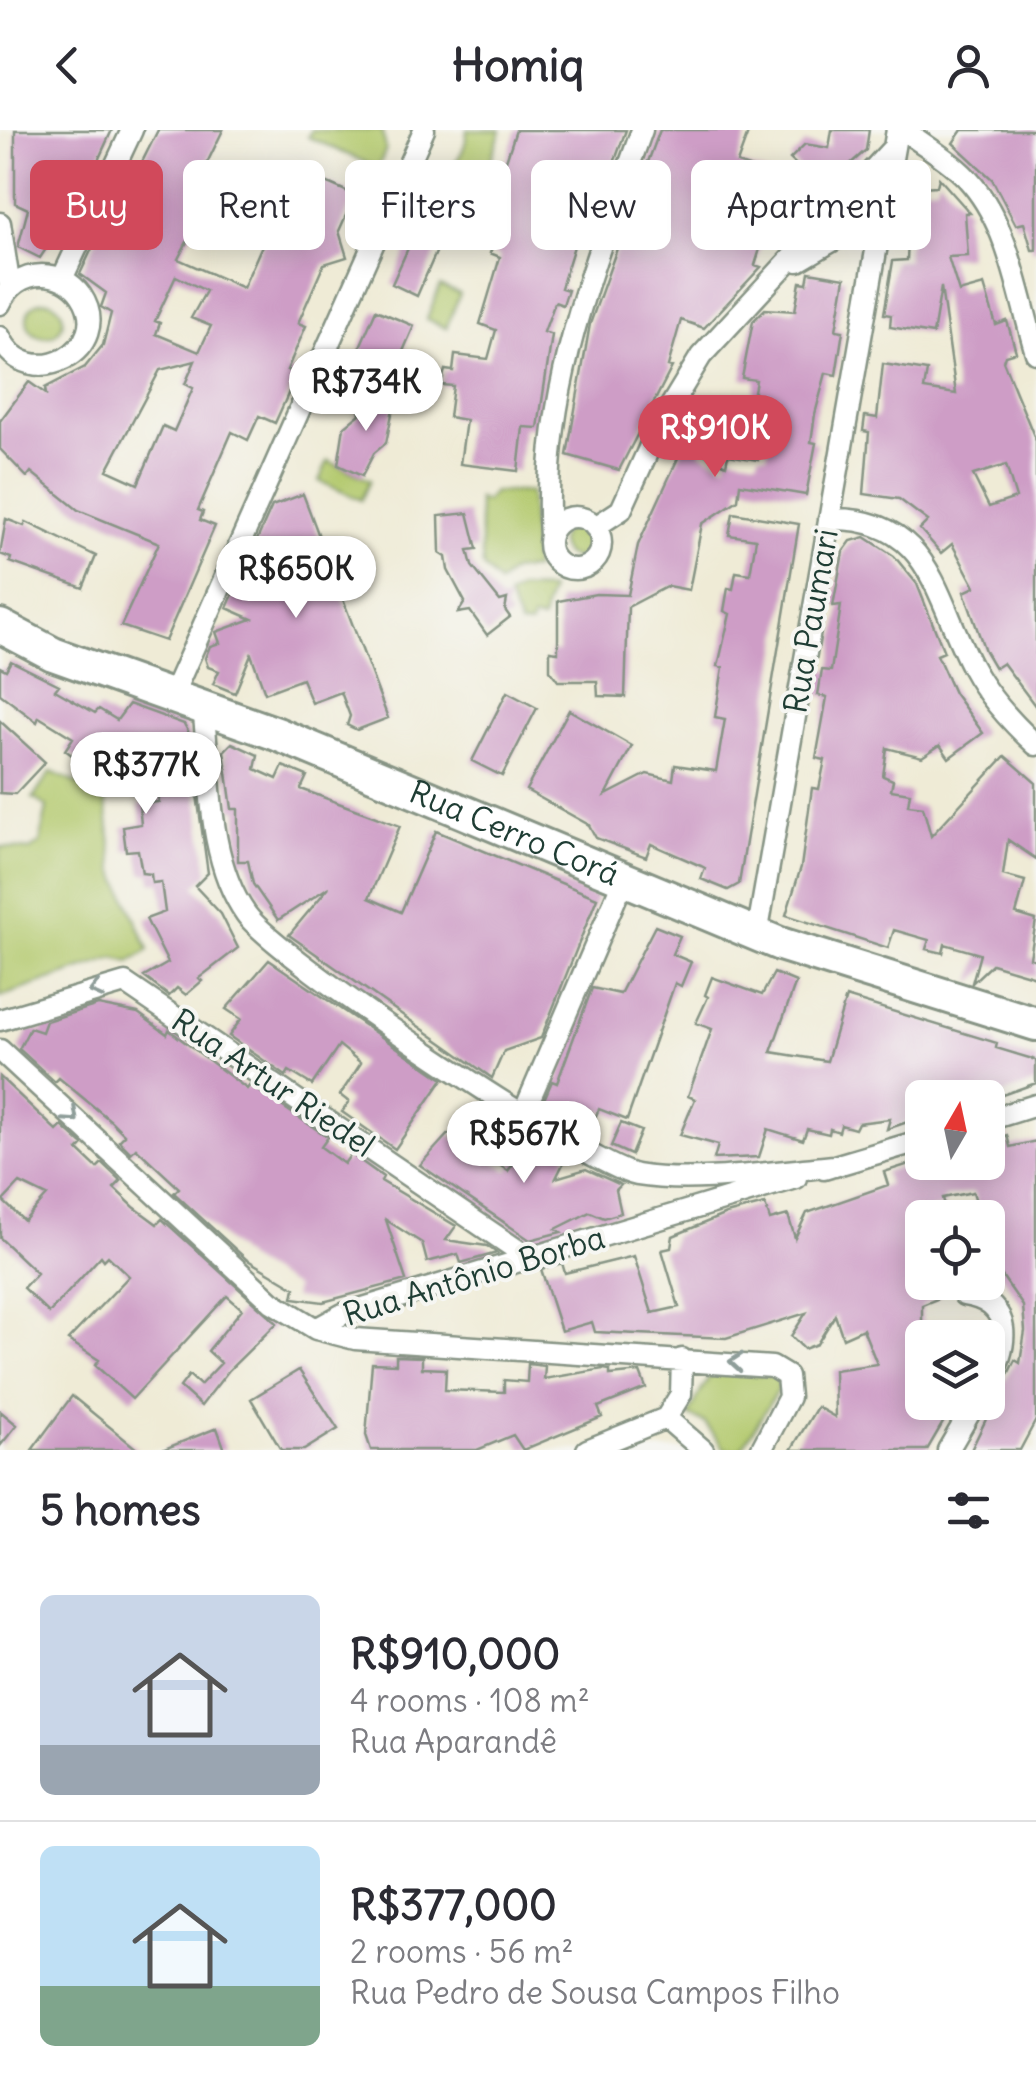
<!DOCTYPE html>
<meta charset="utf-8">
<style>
:root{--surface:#fff;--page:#f2f2f3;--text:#2b2b33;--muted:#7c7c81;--line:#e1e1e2;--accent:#d1495b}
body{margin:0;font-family:Delius,sans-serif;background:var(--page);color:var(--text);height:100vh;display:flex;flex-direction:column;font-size:38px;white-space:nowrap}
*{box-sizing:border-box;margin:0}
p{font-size:32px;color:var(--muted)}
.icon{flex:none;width:55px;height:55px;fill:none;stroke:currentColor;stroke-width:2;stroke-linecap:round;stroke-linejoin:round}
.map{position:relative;height:1320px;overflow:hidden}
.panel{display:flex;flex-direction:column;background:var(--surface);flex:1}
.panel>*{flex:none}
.guide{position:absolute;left:30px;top:30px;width:978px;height:90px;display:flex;gap:20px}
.needle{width:65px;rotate:9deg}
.fabs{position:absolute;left:905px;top:950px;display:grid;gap:20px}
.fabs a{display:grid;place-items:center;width:100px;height:100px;border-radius:15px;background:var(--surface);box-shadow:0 5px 25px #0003;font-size:50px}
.price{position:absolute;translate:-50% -85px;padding:0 22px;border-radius:35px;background:#fff;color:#222;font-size:32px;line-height:65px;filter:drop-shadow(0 2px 5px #0008)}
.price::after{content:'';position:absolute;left:50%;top:60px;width:30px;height:22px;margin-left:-15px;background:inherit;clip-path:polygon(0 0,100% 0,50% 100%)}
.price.selected{background:var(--accent);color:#fff}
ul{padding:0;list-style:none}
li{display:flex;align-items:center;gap:30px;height:250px;padding:0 40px}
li+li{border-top:2px solid var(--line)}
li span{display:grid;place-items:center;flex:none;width:280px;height:200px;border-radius:15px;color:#555}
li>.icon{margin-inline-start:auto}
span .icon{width:120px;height:120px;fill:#fffc;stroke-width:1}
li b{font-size:42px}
h2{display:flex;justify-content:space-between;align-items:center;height:120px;padding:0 40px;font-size:42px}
.chip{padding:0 35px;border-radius:15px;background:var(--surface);box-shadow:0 5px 25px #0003;font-size:35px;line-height:90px}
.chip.selected{background:var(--accent);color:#fff}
header{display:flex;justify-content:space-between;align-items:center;height:130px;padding:0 40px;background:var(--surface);font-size:45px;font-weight:800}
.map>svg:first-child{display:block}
</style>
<header><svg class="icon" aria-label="back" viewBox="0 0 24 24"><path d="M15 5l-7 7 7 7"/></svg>Homiq<svg class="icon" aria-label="person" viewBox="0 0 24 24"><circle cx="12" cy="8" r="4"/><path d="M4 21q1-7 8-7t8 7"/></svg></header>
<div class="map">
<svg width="1036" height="1320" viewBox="0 0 1036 1320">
<rect width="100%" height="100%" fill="#f6f6f2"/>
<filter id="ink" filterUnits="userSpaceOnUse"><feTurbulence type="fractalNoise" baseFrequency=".01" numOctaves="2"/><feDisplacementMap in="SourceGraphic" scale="20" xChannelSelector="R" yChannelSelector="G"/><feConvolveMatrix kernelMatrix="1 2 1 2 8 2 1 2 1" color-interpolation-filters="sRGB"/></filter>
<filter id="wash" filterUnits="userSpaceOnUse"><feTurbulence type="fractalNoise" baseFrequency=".0048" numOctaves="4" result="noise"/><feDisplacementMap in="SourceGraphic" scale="40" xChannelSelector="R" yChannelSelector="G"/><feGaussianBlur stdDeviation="2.25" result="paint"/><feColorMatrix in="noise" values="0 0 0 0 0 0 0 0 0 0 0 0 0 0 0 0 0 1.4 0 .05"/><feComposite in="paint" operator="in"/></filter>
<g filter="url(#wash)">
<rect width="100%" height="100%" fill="#efebd6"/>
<!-- green -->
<path fill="#b3c96d" stroke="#698350" stroke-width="2.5" d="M311,0H382L386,19L378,38L308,7Z
M467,0H501L473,83L427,64L436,43C457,37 466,22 467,0Z
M440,156L460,164L446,198L427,189Z
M27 189a18 18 0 1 1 36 0a18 18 0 1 1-36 0Z
M328,331L370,350L361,370L319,351Z
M494,362H530L534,439L512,441L499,454L483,437L478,369L485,372Z
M560 412a16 16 0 1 1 32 0a16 16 0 1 1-32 0Z
M520,459L550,460L542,490L532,489L530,496L520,495L508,467Z
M51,642L105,665L114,739L149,820L130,832L114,828L0,867V717L30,720L40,713L47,677L33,668Z
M712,1242L777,1246L779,1258L741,1320H726L705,1293L688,1285Z"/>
<g id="blocks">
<!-- building -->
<path fill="#ce9dc6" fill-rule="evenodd" d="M15,0H112L67,98L61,96L40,128L18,117L28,79L15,73Z
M158,0H223L192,64L208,72L178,129L243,158L296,39L355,65L339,101L347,127L324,134L298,193L306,196L287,240L297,244L275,293L259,286L248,310L232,302L198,380L203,382L200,390L215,396L165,511L121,496L159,413L78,380L31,342L27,347L0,319V291L29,252L46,264L45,258L85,237L103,215L111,183L101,177L106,163L80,144L132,34L139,38ZM176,146L206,161L191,188L211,196L199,222L156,204L160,193L155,191ZM195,231L185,254L193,258L174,301L163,296L138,354L107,340L160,240Z
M516,0H626L593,91L584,87L574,116L561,158L568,160L563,175L555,172L544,202L552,205L538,298L523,297L518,341L460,334L466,290L449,287L453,256L441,255L445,240L453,241L455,225L488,229L496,200L480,194L500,127L490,123L503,88L495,85L505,58L498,55Z
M660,0H749L737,33L823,62L780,112L767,106L772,75L724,59L712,90L764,106L755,135L761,137L704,198L681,190L668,236L672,237L619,340L567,325L590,194L630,82L651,83L661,55L642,48Z
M832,0H869L866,20L822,59L790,29L805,14L829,18Z
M962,0H1036V120H1032L1024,93L1016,95L992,49L953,13Z
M939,48L970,83H965L968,126L948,127L959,162L984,155L996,195L1007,191L1016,222L1005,225L1003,231L1036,311V577L1003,533L995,538L985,521L964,462L975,457L952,414L941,423L920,399L928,391L899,369L864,364L869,302L863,301L865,286L877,288L883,234L927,241L924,259L956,264L941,157L933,204L890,197L891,185L884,184L893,131L907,130L910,69L921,57L937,56ZM1006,335L1016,368L989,377L973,345Z
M413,107L438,118L417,166L392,154Z
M809,142L845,148L836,200L843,201L836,245L826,243L815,284L811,312L816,313L806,365L740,354L738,370L702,394L689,460L668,456L628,477L625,567L598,566L597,551H558L550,540V521L558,522V471L596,464L628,465L638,415L696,289L714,283L700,322L726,335L728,325L758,330L759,324L767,325L772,294L767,293L769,276L752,273L756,250L742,248L753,191L765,179L795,181L800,152L807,153Z
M376,180L414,196L397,235L359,219Z
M368,262L394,274L386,313L374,323L362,346L338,335L344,297L360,284L357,269L364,272Z
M303,364L388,588L357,600L347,595L350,586L341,562L312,573L302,549L265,563L251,524L235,563L213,554L219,541L208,537L205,528L210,516L220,513L216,502L252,489L227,478L272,376Z
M468,383L477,419L468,420L472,436L500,471L507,469L505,480L510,487L487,505L470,481L458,483L465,472L448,440L446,427L440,423L439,386Z
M733,383L799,394L739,754L728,760L701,749L705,738L701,736L651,714L646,727L596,708L589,695L526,660L569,580L632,616L606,665L647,644L673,650L675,635L716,641L725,589L715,587L723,537L718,536L730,484L724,481L728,458L733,459L736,442L750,444L756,409L729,405Z
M6,389L24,396L26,392L96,426L83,458L10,432L11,428L0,424Z
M865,407L894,426L917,454L944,522L937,525L954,563L983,603L949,628L940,615L922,627L887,618L883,646L893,650L891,660L910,663L908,675L923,677L931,706L1005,626L1036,653V729L1008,710L1003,745L1025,751L1016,784L1036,790L1030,828L1036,830V847L992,834L972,853L980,824L945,814L943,823L926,819L929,810L894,800L888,818L786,785L801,737L812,658L819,659L825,630L816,628L827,567L818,565L822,540L831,541L837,502L841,475L833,476L843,422L851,411Z
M11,531L59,555L55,560L95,583L99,579L117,590L129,574L184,594L188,601L208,743L195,756L221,784L238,818L199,848L202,851L186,865L177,858L169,866L144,847L168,833L146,789L165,782L161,752L152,753L151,744L142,743L138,720L126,721L123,697L141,694L139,674L159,672L154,640L136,642L135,636L124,652L89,626L84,634L65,620L73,608L39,587L37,592L0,564V537L6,540Z
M507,562L537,578L502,646L472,631Z
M0,591L45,632L15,664L0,663Z
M232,613L258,625L255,639L277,649L283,636L307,646L301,659L400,696L369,768L401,782L436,701L597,768L541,908L504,921L492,948L289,805L329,757L278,790L253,754L248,731H238V679H232L224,621Z
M655,796L680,806L672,824L691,832L681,856L675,853L627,990L599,979L587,1005L580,1002L542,974L552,951L557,953L592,858L620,864Z
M269,830L443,949L395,1019L342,982L349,972L340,965L361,933L339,915L312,955L289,941L286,946L229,906L241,889L226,879Z
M774,843L796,852L771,922L827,931L846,867L997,913L996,918L1036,930V953L994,968H922V987L887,999L890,989L858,993L855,999L841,995L839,1002L830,999L829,1004L807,999L803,1010L768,999L759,1027L714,1029L718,1015L680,1005L695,969L688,966L712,899L696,893L708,867L705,865L712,847L762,865Z
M98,875L138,883L167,904L169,900L247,959L250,955L328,1007L321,1017L344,1034L351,1024L383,1047L381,1051L456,1096L446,1110L487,1116L497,1123L461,1133L458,1124L427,1132L422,1113L386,1090L406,1150L323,1172L293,1168L295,1158L246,1129L174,1063L179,1058L136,1018L131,1023L119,1011L125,1005L111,991L59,948L55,952L19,919L30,898L42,902L46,891Z
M0,947L57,1001L62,996L83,1015L78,1020L97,1038L102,1033L121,1051L114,1058L134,1077L157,1094L162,1089L277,1193L229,1240L201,1276L180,1257L189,1245L200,1255L221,1233L208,1221L242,1179L227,1166L132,1269L95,1235L99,1230L68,1210L129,1146L108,1126L104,1130L101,1126L49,1183L23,1158L37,1143L0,1108ZM20,1053L47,1066L24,1091L3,1071Z
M621,993L641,1001L631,1025L611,1016Z
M448,1004L462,1012H477L483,1016L480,1021L508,1041L532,1006L567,1026L556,1048L586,1039L621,1055L616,1060L621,1083L604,1088L590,1082L556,1099L561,1102L530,1110L420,1035Z
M1007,1005L1010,1017L1036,1011V1290L1020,1320H971L1015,1230L1020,1233L1025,1201L1023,1176L993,1133L988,1136V1075L978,1078L973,1062L943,1068L945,1076L924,1082L922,1088V1152H951L937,1169L922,1175V1192L948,1208H922V1272H960L956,1279L952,1277L927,1320H791L817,1277L835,1287L834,1240L877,1234L863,1199L843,1208L835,1185L817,1214L804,1219L791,1206L806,1183L726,1208L595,1202L592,1192L561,1201L541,1139L562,1133L565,1143L634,1126L652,1183L679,1177L662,1120L671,1118L673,1106L726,1084L765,1074L770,1090L788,1085L795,1108L807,1083L888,1055L884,1042L922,1030L988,1032V1010Z
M396,1226L422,1227V1238L446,1239L445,1260L504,1262V1250L527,1252L528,1234L545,1236L544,1249L603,1239L610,1240V1245L640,1242L646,1258L598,1277L602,1287L523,1320L513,1305L477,1320H371L366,1305L372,1233L396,1234Z
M299,1240L338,1299L304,1320H281L251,1269Z
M72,1266L138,1320H32Z
M0,1281L17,1295L0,1316Z
M217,1298L225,1320H164V1319Z"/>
</g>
</g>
<g filter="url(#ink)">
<use href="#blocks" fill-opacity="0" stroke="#879485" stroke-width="2.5"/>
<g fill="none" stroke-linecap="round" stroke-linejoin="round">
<!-- street casing -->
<g stroke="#879485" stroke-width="25">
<path id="street" d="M904,0C926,17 954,32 972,54C1010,99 1019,168 1036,223
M0,93L10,158
M798,131L839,107L881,98
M62,149L132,0
M0,174C8,157 22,145 42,145C57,145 72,152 81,165C117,219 28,267 0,207
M549 413a26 26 0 1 1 52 0a26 26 0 1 1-52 0Z
M829,389C930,386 934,465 972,537C988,567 1011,592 1036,615
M595,397L621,380L661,292L701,226L893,18
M550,406C540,263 595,132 642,0
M172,566L424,0
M203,577C211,642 206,728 246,784C276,827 588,1036 637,1045C696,1055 775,1041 835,1036
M757,805L897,0
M0,890L125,853L529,1128
M0,920L272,1172L316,1199L355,1209L772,1237L787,1246L789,1267L761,1320
M524,982L624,749
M988,990L1036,975
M824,1039L922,1010
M964,1165C1016,1172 1008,1218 988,1253
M316,1199L343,1184L796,1048
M666,1288L681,1264L682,1229
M666,1288L703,1320
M587,1320L666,1288
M948,1320L976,1272"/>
</g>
<!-- primary casing -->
<g stroke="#879485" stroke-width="38">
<g id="primary">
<path id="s1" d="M0,496L53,524L277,604L780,814L1036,894"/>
</g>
</g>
<!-- street -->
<use href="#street" stroke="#fff" stroke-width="20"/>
<!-- primary -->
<use href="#primary" stroke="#fff" stroke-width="32"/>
</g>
<!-- one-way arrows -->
<defs><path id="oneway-chevron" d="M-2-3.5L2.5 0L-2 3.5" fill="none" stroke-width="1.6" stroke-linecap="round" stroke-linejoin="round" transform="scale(2.5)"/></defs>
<g stroke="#8f9e9a">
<use href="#oneway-chevron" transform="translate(96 860) rotate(166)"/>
<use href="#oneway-chevron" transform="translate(72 986) rotate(42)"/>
<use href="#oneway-chevron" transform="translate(736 1232) rotate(-175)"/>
</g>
</g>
<g text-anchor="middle" stroke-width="8" stroke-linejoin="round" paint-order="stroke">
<!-- street labels -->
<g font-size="32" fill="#1f3d34" stroke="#f6f6f2">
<text transform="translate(811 491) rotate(-80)" y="11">Rua Paumari</text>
<text dy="11" stroke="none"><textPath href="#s1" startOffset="555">Rua Cerro Corá</textPath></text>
<text transform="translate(273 953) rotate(34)" y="11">Rua Artur Riedel</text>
<text transform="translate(474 1146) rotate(-17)" y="11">Rua Antônio Borba</text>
</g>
</g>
</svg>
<div class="fabs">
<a><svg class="needle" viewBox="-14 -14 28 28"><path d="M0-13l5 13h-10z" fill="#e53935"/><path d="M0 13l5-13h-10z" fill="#7c7c81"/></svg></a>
<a><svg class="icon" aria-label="locate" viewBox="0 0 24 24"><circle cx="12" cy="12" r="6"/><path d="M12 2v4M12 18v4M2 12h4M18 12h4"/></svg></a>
<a><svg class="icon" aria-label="layers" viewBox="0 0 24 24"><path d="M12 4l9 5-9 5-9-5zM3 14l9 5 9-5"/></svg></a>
</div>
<b class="price" style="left:366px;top:304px">R$734K</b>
<b class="price selected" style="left:715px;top:350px">R$910K</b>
<b class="price" style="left:296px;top:491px">R$650K</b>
<b class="price" style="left:146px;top:687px">R$377K</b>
<b class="price" style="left:524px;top:1056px">R$567K</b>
<div class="guide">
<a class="chip selected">Buy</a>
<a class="chip">Rent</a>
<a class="chip">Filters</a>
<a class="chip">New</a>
<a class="chip">Apartment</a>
</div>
</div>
<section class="panel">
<h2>5 homes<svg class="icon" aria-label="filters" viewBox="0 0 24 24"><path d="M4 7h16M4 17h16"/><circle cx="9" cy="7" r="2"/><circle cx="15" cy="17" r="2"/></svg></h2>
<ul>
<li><span style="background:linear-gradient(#c9d6e8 75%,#9aa5b1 0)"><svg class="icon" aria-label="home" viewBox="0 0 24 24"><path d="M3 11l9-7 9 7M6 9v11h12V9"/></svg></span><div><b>R$910,000</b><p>4 rooms · 108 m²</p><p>Rua Aparandê</p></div></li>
<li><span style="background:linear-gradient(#bfe0f5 70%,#7fa58c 0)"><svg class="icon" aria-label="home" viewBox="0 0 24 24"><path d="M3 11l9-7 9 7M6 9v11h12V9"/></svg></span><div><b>R$377,000</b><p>2 rooms · 56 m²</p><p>Rua Pedro de Sousa Campos Filho</p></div></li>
</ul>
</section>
